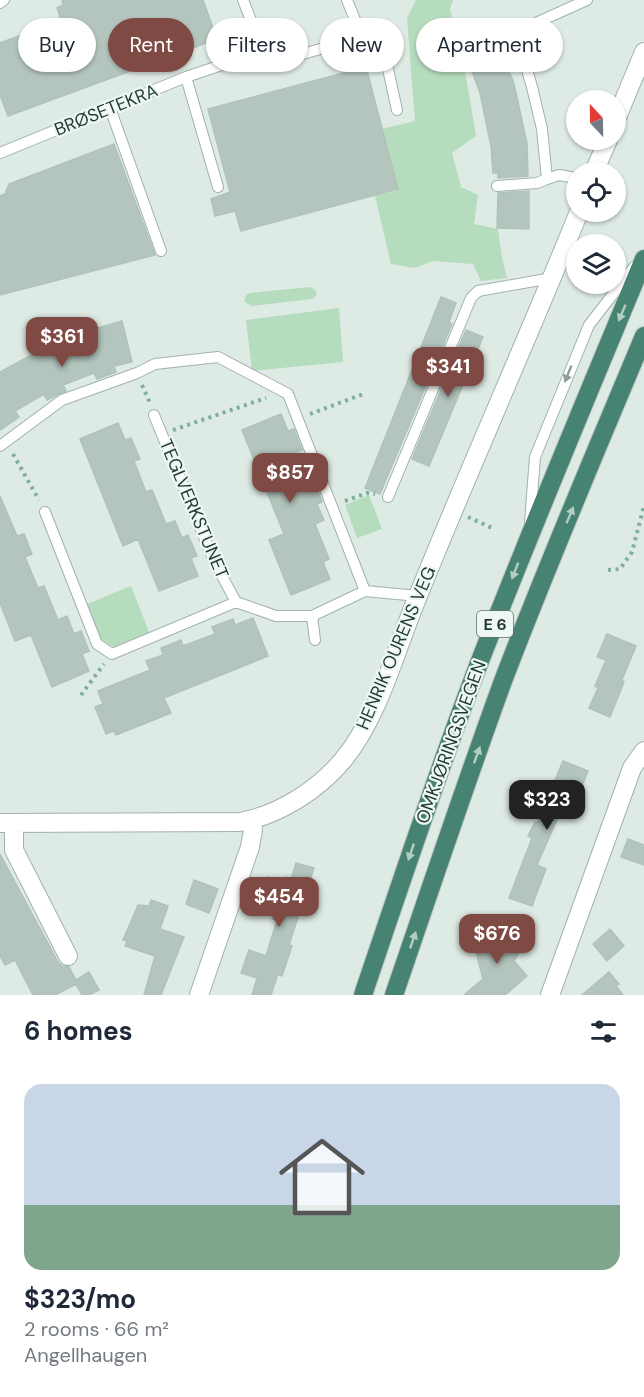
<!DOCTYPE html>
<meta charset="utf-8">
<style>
:root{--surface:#fff;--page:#f2f2f3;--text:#1f2937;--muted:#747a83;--accent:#7f4a43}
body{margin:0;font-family:"DM Sans",sans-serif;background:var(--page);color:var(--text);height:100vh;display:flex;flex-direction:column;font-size:22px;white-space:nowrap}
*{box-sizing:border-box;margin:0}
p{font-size:20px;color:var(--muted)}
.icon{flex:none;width:33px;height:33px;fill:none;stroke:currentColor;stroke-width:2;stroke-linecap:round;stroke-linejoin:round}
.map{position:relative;height:995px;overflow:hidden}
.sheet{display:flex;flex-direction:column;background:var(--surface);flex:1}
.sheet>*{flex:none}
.guide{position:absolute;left:18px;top:18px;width:609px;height:54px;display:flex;gap:12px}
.needle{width:39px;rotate:338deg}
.controls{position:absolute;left:566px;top:90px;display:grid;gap:12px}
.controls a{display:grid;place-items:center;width:60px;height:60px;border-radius:50%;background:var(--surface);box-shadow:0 2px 4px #0004;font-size:30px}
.price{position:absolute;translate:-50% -51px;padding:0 14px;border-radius:12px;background:var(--accent);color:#fff;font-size:20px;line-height:39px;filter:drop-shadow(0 2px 3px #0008)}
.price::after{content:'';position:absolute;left:50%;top:36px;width:18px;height:14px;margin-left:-9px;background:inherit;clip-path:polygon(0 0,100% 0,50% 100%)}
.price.current{background:#222;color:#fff}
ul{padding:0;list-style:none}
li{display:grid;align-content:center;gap:12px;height:318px;padding:0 24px}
li span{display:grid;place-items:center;height:186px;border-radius:18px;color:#555}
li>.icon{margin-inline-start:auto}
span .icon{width:108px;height:108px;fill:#fffc;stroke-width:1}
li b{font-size:26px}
h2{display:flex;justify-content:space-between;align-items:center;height:72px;padding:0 24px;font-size:26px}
.tag{padding:0 21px;border-radius:27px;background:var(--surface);box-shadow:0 2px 4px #0004;font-size:21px;line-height:54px}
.tag.current{background:var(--accent);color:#fff}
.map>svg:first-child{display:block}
</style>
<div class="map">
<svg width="644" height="995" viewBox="0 0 644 995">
<rect width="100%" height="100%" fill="#deeae4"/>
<!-- green -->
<path fill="#b6dcbe" d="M416,0H453L450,9L462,54L476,136L452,153L461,187L478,195L474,224L498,229L502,258L507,278L481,281L473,264L433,261L414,268L391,264L375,196L398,190L382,129L415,121L407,18Z
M311,287L316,291L317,295L312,299L251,306L244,301L246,295L250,293Z
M339,308L343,362L252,371L246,320Z
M369,495L382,529L357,538L345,505Z
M131,586L149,632L114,647L100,639L87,604Z"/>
<!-- building -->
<path fill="#b3c5bd" stroke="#b0c3bb" stroke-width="1.5" d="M62,0H203L217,39L8,116L0,95V43L61,20L57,8L63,5Z
M504,57L514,84L527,143L528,176L498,178V173H493L491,146L480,93L471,69Z
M366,67L398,189L241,231L235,211L215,216L211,199L230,192L208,109Z
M114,144L155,255L0,295V196L5,194L9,184Z
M529,191V229L497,228L498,193Z
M441,297L456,303L449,322L452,324L380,494L365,488Z
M122,321L132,362L114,366L116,372L97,379L94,373L63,385L66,391L47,400L44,394L15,411L19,417L0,430V372L46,347L81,333Z
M466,330L483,337L429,466L412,459Z
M281,414L288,431L294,429L302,450L296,452L309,483L314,481L322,502L317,504L324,520L315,524L329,559L323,562L330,579L291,595L269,540L284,534L242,430Z
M118,423L125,440L131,438L140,459L134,461L146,492L152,490L166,524L175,521L182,538L188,535L197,556L191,558L198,576L159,591L138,539L123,546L80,439Z
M0,496L17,536L24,534L32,554L25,557L38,588L44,586L58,620L67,616L74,634L81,631L89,651L82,654L89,671L52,687L31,635L15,641L0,603Z
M253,618L268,656L164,698L171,713L116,735L114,731L106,734L95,707L103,704L98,691L150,670L146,661L163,655L161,648L181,640L183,646L215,634L212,627L233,619L235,625Z
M607,634L636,646L622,680L624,682L610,717L589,708L598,688L595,686L606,660L597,657Z
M563,761L588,771L570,815L561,811L537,865L546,869L532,906L509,898L532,838L528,836L535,822L537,823Z
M628,839L644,845V865L621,857Z
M0,854L58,962L62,966L69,967L76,980L89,972L99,990L89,995H82L76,984L55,995H33L15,960L5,965L0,956Z
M296,863L314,868L289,945L292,946L282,976L278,974L271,995H252L257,978L241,973L249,950L266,956L277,920L273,919L276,910L262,906L264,901L260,899L268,877L285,882L287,877L291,879Z
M194,880L218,889L209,913L186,904Z
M151,900L168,906L160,929L184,937L161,995H144L155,956L125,946L127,941L123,940L138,905L149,906Z
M610,929L624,946L607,961L593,944Z
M499,930L515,939L518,954L514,961L527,976L505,995H464L483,979L475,948L483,934Z
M609,972L619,984L616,986L623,995H582Z"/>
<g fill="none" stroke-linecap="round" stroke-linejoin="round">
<!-- service casing -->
<g stroke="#a1b2ab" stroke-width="12">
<path id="service" d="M347,0L362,37L377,38L386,60L397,110
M0,3L4,0
M263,51L268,64L362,37
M186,77L218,187
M110,108L161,251
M0,153L186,77L263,51L243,0
M576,178L559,175L547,179L542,129L532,87L521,49L524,33L538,22L587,0
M497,186L537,183L547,179
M154,415L214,561L236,602L276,616H312L365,591
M0,446L62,400L137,373L155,364L218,357L288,394L365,591L418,596
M388,497L471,298L478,291L552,278
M45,512L97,644L112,654L236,602
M530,522L535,457L589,325L634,267
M312,616L315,640"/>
</g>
<!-- minor casing -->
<g stroke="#a1b2ab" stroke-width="20">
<path id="minor" d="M615,122L644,52
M594,172L608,140
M0,823L240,822C279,815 318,790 343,760C379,717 396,648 418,596C470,467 527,340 579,212
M14,823V850L68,956
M199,995L250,847L253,830L252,820
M550,995L632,768L644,751"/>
</g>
<!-- trunk casing -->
<g stroke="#bcc4c1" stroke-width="20">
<path id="trunk" d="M363,995C400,885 437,774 478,666C531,529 588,394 644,259
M394,995C430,890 465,785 503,681C547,565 596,451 644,336"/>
</g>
<!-- path -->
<path stroke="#7eae9d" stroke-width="4" stroke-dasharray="3 4.5" stroke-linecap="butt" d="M142,385L150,403
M310,414L366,393
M173,430L266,398
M13,454L39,500
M345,501L367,493L375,494
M468,517L494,529
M608,570L620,569L632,552L644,506
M81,695L104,664"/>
<!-- service -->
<use href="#service" stroke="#fff" stroke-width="10"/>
<!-- minor -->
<use href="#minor" stroke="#fff" stroke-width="18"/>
<!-- trunk -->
<use href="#trunk" stroke="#468372" stroke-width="18"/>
</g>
<!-- one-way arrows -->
<defs><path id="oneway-solid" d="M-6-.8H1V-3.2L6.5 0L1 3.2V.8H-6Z" transform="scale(1.5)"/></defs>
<g fill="#b3cec5">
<use href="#oneway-solid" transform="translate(622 313) rotate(113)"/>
<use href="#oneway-solid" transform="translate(570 515) rotate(-67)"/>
<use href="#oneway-solid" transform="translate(515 571) rotate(111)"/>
<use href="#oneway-solid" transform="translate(477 755) rotate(-70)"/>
<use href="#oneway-solid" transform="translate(411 852) rotate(109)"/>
<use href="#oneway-solid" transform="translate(413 940) rotate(-71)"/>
</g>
<use fill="#8f9c98" href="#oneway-solid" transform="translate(568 374) rotate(112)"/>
<g text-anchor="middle" stroke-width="4.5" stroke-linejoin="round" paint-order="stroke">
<!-- shield labels -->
<rect fill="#eef7f2" stroke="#5d736b" stroke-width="1.5" x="477" y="611" width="36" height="26" rx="4.5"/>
<g font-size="16" font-weight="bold" fill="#1f3a31">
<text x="495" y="630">E 6</text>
</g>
<!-- street labels -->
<g font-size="18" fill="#1f3a31" stroke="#eef7f2">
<text transform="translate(106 110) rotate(-22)" y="6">BRØSETEKRA</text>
<text transform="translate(194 509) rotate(67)" y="6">TEGLVERKSTUNET</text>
<text transform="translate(396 648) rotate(-67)" y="6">HENRIK OURENS VEG</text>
<text transform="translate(451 742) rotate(-70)" y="6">OMKJØRINGSVEGEN</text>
</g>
</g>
</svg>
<div class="controls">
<a><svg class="needle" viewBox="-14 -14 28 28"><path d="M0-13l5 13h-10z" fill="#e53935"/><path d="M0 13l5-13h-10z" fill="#747a83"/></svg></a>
<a><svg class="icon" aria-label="locate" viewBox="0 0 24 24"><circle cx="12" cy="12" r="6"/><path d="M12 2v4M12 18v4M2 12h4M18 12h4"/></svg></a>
<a><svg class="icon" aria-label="layers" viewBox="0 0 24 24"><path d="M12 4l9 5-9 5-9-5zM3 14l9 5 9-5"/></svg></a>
</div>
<b class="price" style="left:62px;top:368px">$361</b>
<b class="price" style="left:448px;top:398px">$341</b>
<b class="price" style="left:290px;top:504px">$857</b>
<b class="price current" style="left:547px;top:831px">$323</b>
<b class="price" style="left:279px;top:928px">$454</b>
<b class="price" style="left:497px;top:965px">$676</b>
<div class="guide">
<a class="tag">Buy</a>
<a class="tag current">Rent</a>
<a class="tag">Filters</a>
<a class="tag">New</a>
<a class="tag">Apartment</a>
</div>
</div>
<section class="sheet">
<h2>6 homes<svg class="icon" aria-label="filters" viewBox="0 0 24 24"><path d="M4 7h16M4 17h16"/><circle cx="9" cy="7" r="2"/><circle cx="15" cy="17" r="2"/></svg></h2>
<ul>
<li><span style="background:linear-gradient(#c9d6e8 65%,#7fa58c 0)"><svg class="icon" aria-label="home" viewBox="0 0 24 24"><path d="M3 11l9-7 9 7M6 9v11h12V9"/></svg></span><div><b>$323/mo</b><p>2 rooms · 66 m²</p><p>Angellhaugen</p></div></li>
</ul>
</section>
